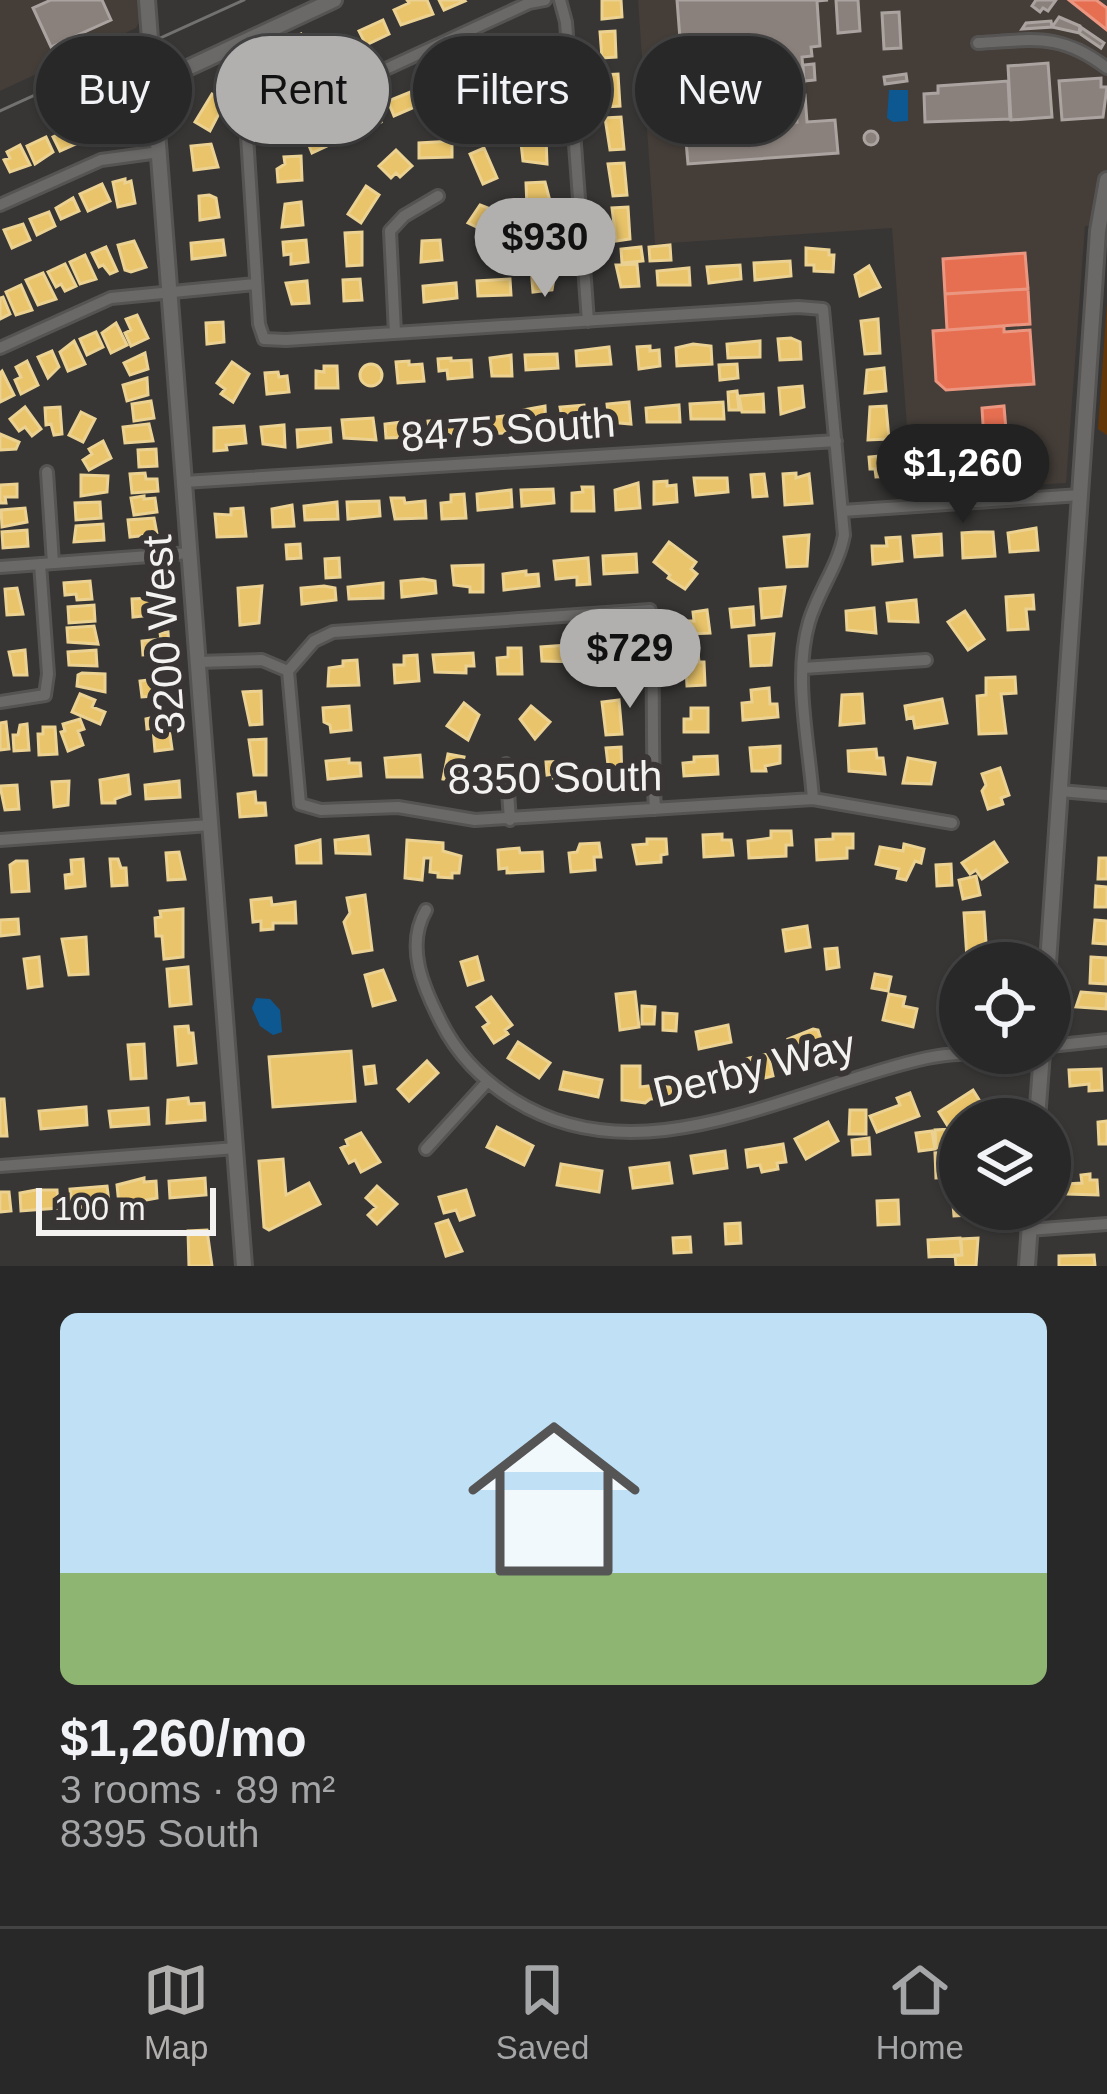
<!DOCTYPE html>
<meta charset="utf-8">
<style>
:root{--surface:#292828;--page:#353434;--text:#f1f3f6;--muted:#a5a6a8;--line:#454445;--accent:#b2b0af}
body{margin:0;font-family:Arial,sans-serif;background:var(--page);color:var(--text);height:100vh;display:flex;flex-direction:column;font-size:45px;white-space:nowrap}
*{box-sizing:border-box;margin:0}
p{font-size:39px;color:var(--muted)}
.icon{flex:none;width:66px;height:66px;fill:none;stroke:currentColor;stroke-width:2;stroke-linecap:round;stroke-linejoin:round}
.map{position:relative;height:1266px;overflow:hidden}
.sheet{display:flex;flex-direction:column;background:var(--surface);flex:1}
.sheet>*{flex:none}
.top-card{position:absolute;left:36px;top:36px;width:1035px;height:108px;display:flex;gap:24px}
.fabs{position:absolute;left:939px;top:942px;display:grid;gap:24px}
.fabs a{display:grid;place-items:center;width:132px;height:132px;border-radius:50%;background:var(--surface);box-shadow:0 3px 9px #0004,0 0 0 3px var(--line);font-size:60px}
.scale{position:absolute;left:36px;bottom:30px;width:180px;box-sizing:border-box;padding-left:12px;border:6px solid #f4f2f1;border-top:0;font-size:33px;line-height:42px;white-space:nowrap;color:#f4f2f1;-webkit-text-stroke:9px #383534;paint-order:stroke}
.price{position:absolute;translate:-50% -102px;padding:0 27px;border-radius:42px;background:var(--accent);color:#111;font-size:39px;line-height:78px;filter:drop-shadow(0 3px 6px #0008)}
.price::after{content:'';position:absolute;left:50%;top:72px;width:36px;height:27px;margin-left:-18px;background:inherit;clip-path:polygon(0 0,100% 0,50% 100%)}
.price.selected{background:#222;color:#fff}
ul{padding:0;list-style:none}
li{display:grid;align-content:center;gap:24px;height:636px;padding:0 60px}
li+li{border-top:3px solid var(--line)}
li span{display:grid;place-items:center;height:372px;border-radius:18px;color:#555}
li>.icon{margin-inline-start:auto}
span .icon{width:216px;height:216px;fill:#fffc;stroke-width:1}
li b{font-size:51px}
.chip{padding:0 42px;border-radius:54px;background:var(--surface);box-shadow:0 3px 9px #0004,0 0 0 3px var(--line);font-size:42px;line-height:108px}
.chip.selected{background:var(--accent);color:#111}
.tabs{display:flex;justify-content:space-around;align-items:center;height:168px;border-top:3px solid var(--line);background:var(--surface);font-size:33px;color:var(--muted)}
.tabs a{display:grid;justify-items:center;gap:6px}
.tabs .selected{color:var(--accent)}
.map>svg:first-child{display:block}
</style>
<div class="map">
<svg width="1107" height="1266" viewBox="0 0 1107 1266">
<rect width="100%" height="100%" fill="#373635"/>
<!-- built -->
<path fill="#443d38" d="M0,0H151L136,28L0,91Z
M638,0H1107V225L1085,226L1066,483L912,493L892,228L655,244Z"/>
<!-- green -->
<path fill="#633608" d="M1107,303V435L1098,429Z"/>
<!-- water -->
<path fill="#0e5891" d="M889,90H908V121L893,122L887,118Z
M256,998L270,999L280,1010L282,1032L273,1035L260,1026L252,1008Z"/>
<!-- homes -->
<path fill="#e9c46a" stroke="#ecd292" stroke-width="3" d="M407,0H427L433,14L401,25L394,10L409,3Z
M439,0H464L465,1L444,10Z
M602,0H621L622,17L602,19Z
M383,20L389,34L366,45L359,31Z
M615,31L616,57L602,58L600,32Z
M301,34L306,44L293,50L288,40Z
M345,36L352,51L322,66L315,50Z
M538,39V75H526L519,40Z
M500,49L509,69L476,84L469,68Z
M297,50L308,72L283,78L275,60Z
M461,72L468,88L436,103L427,83Z
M266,73L270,85L238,98L233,83Z
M618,74L620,106L606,107L602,75Z
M120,86L123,97L107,106L103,90Z
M542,88L544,121L529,123L526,90Z
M418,89L424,103L394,116L388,101Z
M212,94L225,102L210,131L195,122Z
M115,104L123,105L129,127L113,131L106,106Z
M374,108L381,122L357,133L350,119Z
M95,114L102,130L84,138L77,123Z
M621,117L624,149L610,150L605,118Z
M336,126L342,139L312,153L306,138Z
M71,128L78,143L60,151L53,137Z
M546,136L547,164L523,161L521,143H527V137Z
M46,137L53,152L35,164L27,146Z
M452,141V157L419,158V143Z
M211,144L218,167L194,170L191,146Z
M20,145L30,165L10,172L4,160L10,158L7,152Z
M484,148L497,178L483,184L470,154Z
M396,150L412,166L400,177L396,173L391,178L379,166Z
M301,156L302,180L278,182L277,169L285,164L284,157Z
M624,163L627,195L613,196L608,164Z
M125,179V183L131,181L135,203L118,207L113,182Z
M545,182L551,205L527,207L526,183Z
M102,184L110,201L88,211L80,194Z
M366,186L379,195L361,223L348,214Z
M209,195L216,198L219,217L200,220L199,196Z
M73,198L79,211L61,219L56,208Z
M301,202L303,225L282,227L285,204Z
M480,205L496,211L487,232L468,223Z
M628,207L630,239L616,241L612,208Z
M49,212L55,226L37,235L30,219Z
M550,221L554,254L538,255L535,222Z
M23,224L30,240L12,248L4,230Z
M362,232V265L347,266L345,233Z
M223,240L225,255L192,259L191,243Z
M306,240L308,262L291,264V254L284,255L283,242Z
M440,240L442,260L421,262L422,241Z
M134,241L146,267L131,272L125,270L118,245Z
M670,245L671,260L650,261L649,247Z
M106,247L117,271L110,274L103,265L99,267L92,253Z
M641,247L643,261L622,263L621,249Z
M806,248L829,250V255H834L833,272L814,271V265H806Z
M85,255L96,279L80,284L70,262Z
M790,261L791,276L755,280L754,263Z
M65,264L76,286L65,291L61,284L56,287L48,272Z
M637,264L639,286L621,287L616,265Z
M740,265L741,279L709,283L707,267Z
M869,266L880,287L860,296L855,275Z
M556,267L552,290L533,292L531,268Z
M689,268L690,285H658L657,271Z
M43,273L56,299L38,305L26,280Z
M360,279L362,300L344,301L343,280Z
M510,279L511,295L478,296L477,281Z
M307,281L309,303L292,304L286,283Z
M456,283L457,298L424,302L423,286Z
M21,285L32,310L16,315L6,292Z
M3,297L10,314L0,319V298Z
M137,315L148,338L131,346L125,333L131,330L126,319Z
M878,319L880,353L865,354L861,321Z
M223,322L224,342L207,344L206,323Z
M116,323L127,345L111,353L102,333Z
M96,332L103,347L87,355L80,339Z
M791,338L800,342L801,359L780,360L778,339Z
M74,341L85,364L68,371L60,352Z
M760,341V357L728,358L727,344Z
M693,344L711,346L712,364L677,366L676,348Z
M650,346V351L659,350L660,366L639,369L637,347Z
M609,347L611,364L577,366L576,351Z
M52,351L59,367L48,378L38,357Z
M145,353L148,369L130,375L124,363Z
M557,354L558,368L526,370L525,355Z
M511,355L512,376H492L490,358Z
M451,358V361L471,360L472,377L448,379L447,370L439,371L438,359Z
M27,361L38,385L21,394L15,380L21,377L16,367Z
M409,361V365L422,364L424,381L398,383L396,362Z
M232,362L249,374L233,402L221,394L225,389L217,383Z
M737,364L738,378L720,380L719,365Z
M360 375a11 11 0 1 1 22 0a11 11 0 1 1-22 0Z
M324,366H337L338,388H316V371L324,372Z
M884,368L886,391L865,393L867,370Z
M2,371L14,395L0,402V373Z
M278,372L279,377L287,376L289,392L267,394L265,373Z
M147,378L148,395L127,401L123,385Z
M802,386L804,407L781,414L779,388Z
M737,391L739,410H729L728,392Z
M763,394L764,412H742L739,396Z
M151,401L154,418L134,421L132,404Z
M629,402L631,424L609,422L607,404Z
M723,402L724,419H691L690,404Z
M584,405L586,423L564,428L560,407Z
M679,405L680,422H647L646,408Z
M545,406L546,429L535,430L534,424L524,425L523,410Z
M886,406L889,439L868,440L870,407Z
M25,407L41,429L32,436L25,427L19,431L10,419Z
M60,407L62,434L54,435L51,424L46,425L45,408Z
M81,412L95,419L83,442L69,435Z
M504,416L506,433L473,434L472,420Z
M373,418L376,440L344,438L342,420Z
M461,418L462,433L430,436L428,421Z
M418,420L419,437L386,438L385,424Z
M149,424L153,441L125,443L123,427Z
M284,425L285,447L263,444L261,427Z
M244,426L246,443L226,445L227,450L214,451V428Z
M330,428L331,442L298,447L297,430Z
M0,434L19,442L16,449L0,450Z
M103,441L111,458L89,470L83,460L92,454L89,449Z
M156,449L157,466L139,467L138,450Z
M891,455L893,476L876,477L875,469H870L869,457Z
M145,473L146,479H157L158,491L132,493L130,474Z
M796,473V478L809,474L812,503L785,505L783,474Z
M764,474L767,496L753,497L751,475Z
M81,475L108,476L107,492L81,496Z
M694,478H727L728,492L696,495Z
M667,481V486L676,485L677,502L654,504V482Z
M638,483L640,508L616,510L615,490Z
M17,484V497H5L6,503H0V485Z
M582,487H593L594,511H572V493L583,492Z
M553,489L554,503L522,506L521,490Z
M511,490L512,507L478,510L477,494Z
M464,494L466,518L442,519L441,503L451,502V495Z
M144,496V499L155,498L157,512L134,515L131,498Z
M391,498H404L405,503L425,501L426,518L395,519Z
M379,501L380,516L348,519L347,502Z
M100,502L101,518L76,520L75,503Z
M337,502L338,519L305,520L304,506Z
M292,505L294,526L273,527L272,509Z
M25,508L27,522L2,527L1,510Z
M243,508L246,536L217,537L215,514L231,515V509Z
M154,518L157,534L130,537L128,520Z
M103,524L104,540L74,542L76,526Z
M1036,528L1038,550L1010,552L1008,533Z
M27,530L28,546L3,548L2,532Z
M976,532H993L995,556L963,558L962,533Z
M941,534L942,555L915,557L913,536Z
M809,535L807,566L787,567L784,537Z
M900,537L902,561L873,564L872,546H887L886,538Z
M669,542L696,562L691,569L697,574L685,589L668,578L670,575L654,562Z
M300,544L301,558L287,559L286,545Z
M636,554L637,572L604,574L603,556Z
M339,558L340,577L326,578L325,559Z
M588,558L590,584L577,585V577L556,579L554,561Z
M483,565V592H470V587L454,585L452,566Z
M526,571V575L538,574L539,586L504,590L503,574Z
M423,579L435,581L436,593L402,597L401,581Z
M90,581L92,599L77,600L76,594L65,595L64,583Z
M383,583V598L349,599L348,587Z
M262,586L259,623L240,625L238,588Z
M324,586L335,588L336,600L302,604L301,588Z
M785,587L781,616L762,618L760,589Z
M17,588L23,614L7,615L5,589Z
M1033,595L1034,609H1026L1028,629L1008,630L1006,597Z
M150,598V601L162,600L163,614L133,617L132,599Z
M916,600L918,622L889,621L887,603Z
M94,605L95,621L69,623L68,607Z
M753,607L754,625L732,627L730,609Z
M874,608L876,633L847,630L846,611Z
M707,610L710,633L688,634L687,621H694L693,612Z
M965,611L984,639L968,650L948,622Z
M94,626L98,644L68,642L67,628Z
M168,632L169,647L158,650V654L143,655L142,641L161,639L160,633Z
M774,634L771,665L751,666L749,636Z
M618,643L619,649L625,653L626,666L601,668L599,644Z
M581,644L582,662L542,661L541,647Z
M508,648H521L522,674H498L497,658L508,657Z
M25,650L27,675H14L9,652Z
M96,650L97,666L69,665L68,652Z
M698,652L699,662H704L705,685L687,686L685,653Z
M473,653L474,666H466V673L435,672L433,655Z
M417,655L419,681L395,683L394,665H404V656Z
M357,660L359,685L328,686L329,668L343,666V661Z
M82,673L105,674V692L77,686L78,675Z
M1015,677L1016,693L1001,694L1006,733L979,734L977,696L986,695V678Z
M156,679V683L167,682L168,695L142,697L140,681Z
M769,688L770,704H777L778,717L743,720L742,703L752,702L751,690Z
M261,691L262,724L250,725L243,692Z
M80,694L95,700L92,707L105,712L100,724L72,712Z
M862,694L864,723L840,725L842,695Z
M942,699L947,723L915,728L913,717L907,719L905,706Z
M619,700L622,734L606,735L602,702Z
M464,703L479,715L468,740L447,726Z
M349,706L351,730L331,732L330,725L324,722L323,708Z
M531,706L550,722L535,739L520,719Z
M691,708H708V732H684V719H691Z
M167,714L172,749L155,751L153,728L147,729L146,719Z
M80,719L84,729L78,731L83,745L68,751L61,732L65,731L63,724Z
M6,722L9,749L0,750V723Z
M27,724L29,750L14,751L13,735H18L20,725Z
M43,727H55L57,754L39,755L38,734H43Z
M266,739V775H254L249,740Z
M780,746V763L765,766L766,771H752L750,748Z
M621,747L622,781L610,782L606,748Z
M876,749L877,758H883L885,774L849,771L848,751Z
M448,754L464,757L462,766L467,770L463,789L449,786L450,780L443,779Z
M420,755L422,777H387L385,758Z
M717,756L718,774L684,776L683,763L694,762V757Z
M908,758L935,763L931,784L903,783Z
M349,759V763H360L361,776L328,779L326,761Z
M568,761L570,785L554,786L553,774L547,775L546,762Z
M1000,768L1009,795L1001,798L1003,804L988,809L982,791L986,785L982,774Z
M128,775L130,794L115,799V803H102L100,780Z
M69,781L68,805L54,807L52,782Z
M179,781L180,797L146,799L145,785Z
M17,785L19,809L5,810L0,786Z
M255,792L256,803H265L266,815L240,817L238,794Z
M771,831H791L792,845H786V856L749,858L748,841L771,838Z
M722,834V840H731L733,855L704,857L703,835Z
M833,834H853V848H847V858L817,860L816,840L833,839Z
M368,836L370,854L336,853L335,840Z
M647,839H666L667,854L661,855V862L637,864L633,845L647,844Z
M320,840L321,863H297L296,846Z
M407,840L443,843V851L461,856L459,873H452V878L438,877V873L430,872L431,858H424L422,880L405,878Z
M994,842L1007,862L982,879L976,870L970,874L962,863Z
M599,843L601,857H594L595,870L571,872L569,853L577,852L580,844Z
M904,844L924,849L921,863L915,861L906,880L897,878L899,869L876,864L880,847L903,851Z
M519,848L520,853L542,852L543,871L507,873V868L499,869L498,850Z
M179,852L185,879L168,880L166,853Z
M1099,858H1107V879H1098Z
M83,859L85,886L66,888L65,875L72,874L71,860Z
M110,859H118L121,868H126L127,885L112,886Z
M16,861H27L29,891L12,892L10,865Z
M951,864L952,885L937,886L936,865Z
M976,876L980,895L963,899L959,880Z
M1096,886L1107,887V907H1095Z
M365,895L372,950L353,953L344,922L350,913L347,898Z
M271,898L272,905L295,902L296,923H273V929L261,930V921L253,922L251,900Z
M183,909V957L164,959L162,936H156L155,918L161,917L160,911Z
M984,912L987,958L967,959L964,913Z
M18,919L19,934L0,936V920Z
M1095,920L1107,921V944L1093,943Z
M807,926L810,947L786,951L783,930Z
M86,937L88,974L69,975L62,939Z
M837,948L839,967L827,969L825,949Z
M39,957L42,986L28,988L24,959Z
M477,957L483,980L468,985L461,962Z
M1091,957L1106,958V984L1090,983Z
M188,967L191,1004L170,1006L167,969Z
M383,970L395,1000L373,1006L365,975Z
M875,974L891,977L888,991L872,988Z
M635,992L639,1027L620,1030L616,994Z
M1081,992L1107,994L1106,1009L1076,1007Z
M889,994L905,997L903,1006L917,1009L913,1027L883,1020Z
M491,997L512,1025L505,1030L508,1034L494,1043L483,1027L489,1023L477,1007Z
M642,1006L655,1007L654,1024H642Z
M663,1013L677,1014L676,1031L663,1030Z
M728,1025L731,1042L699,1049L696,1032Z
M188,1026L189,1033H193L196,1063L178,1065L175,1027Z
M813,1029L818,1030L823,1046L795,1059L788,1039Z
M518,1042L550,1063L539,1078L508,1058Z
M144,1044L146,1078L131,1079L128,1045Z
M351,1051L355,1101L273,1107L269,1057Z
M768,1054L773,1076L735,1085L731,1068L742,1065L741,1060Z
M427,1061L438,1073L409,1101L398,1089Z
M374,1066L376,1083L366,1084L364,1067Z
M622,1066H640V1087L665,1084V1087H679V1098L650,1099L645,1103L622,1100Z
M1101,1069L1102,1090L1089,1091V1084L1070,1086L1069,1070Z
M564,1072L602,1080L598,1097L560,1089Z
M973,1090L983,1106L949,1128L939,1112Z
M910,1093L919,1116L877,1132L870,1116L900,1105L897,1098Z
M188,1098L189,1104L204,1103L205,1120L167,1123L168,1100Z
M0,1099H4L7,1136H0Z
M86,1107L87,1125L41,1129L39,1111Z
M148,1108L149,1124L111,1127L109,1111Z
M850,1110H866V1134H849Z
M1107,1121V1144H1099L1098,1122Z
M828,1122L838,1141L806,1159L795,1139Z
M497,1127L533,1146L524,1165L487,1147Z
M951,1129L952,1146L936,1148L935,1130Z
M932,1131L935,1149L919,1151L916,1133Z
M361,1133L380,1162L361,1172L355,1160L349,1163L341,1148L348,1145L346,1140Z
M869,1138L870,1154L853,1155L852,1140Z
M783,1144L786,1162L777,1163L778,1169L762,1172L760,1165L748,1167L746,1150Z
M725,1151L727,1168L694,1173L691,1156Z
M960,1151V1177L936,1178L935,1153Z
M283,1159L286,1195L309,1183L320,1204L269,1230L264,1227L259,1161Z
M669,1163L672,1183L633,1188L630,1168Z
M561,1164L602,1171L599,1192L557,1185Z
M1090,1174V1180H1097L1098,1195L1067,1194V1184L1082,1183L1081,1175Z
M144,1178V1182L156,1181L157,1198L119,1205L117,1185Z
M205,1178L206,1195L170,1198L169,1181Z
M107,1186L109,1202L72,1209L70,1189Z
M377,1186L397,1204L377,1224L368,1215L376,1207L366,1198Z
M36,1190H57L58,1208L21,1211L20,1193Z
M466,1190L474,1215L460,1220L456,1210L444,1213L439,1197Z
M0,1192H9L11,1211L0,1212Z
M960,1192V1209H970V1215L954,1216L952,1193Z
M898,1200L899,1224L878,1225L877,1201Z
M448,1220L462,1251L446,1256L436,1224Z
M740,1223L741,1243L726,1244L725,1224Z
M207,1230L212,1266H189L188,1231Z
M690,1237L691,1252L674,1253L673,1238Z
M960,1238L962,1255L929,1257L928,1240Z
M978,1238L976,1266H956L955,1255H962L961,1239Z
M1094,1255L1095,1266H1059V1256Z"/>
<!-- shops -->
<path fill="#e76f51" stroke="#eb9681" stroke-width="3" d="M1069,0H1096L1107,8V30Z
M1025,253L1028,289L945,294L943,259Z
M1028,289L1030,324L947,330L945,294Z
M1004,326V332L1030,330L1034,384L946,390L936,381L933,331Z
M1004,406L1008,454L985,456L982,408Z
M973,434L976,462L941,465L939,437Z"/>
<!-- industry -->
<path fill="#8a817c" stroke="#aaa39f" stroke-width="3" d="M51,0H102L111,20L51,47L33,8Z
M677,0H828L817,1L820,46L811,47L812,56L802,57L804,82L794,83L793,69H787L786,58L682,65Z
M836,0H858L860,31L838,33Z
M1036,0H1056L1048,11L1043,8L1040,12L1032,6Z
M899,12L901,48L884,49L882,13Z
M1059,17L1080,26L1079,33L1052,27Z
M1051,21L1052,27L1022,29L1026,23Z
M1082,28L1104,43L1101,48L1079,33Z
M1048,63L1052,117L1011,120L1008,66Z
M814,64L815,80L804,81L803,65Z
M906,74L907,81L885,84L884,77Z
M1101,78V87H1107L1103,117L1062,120L1059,81Z
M1008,81L1010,119L925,122L924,94L938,93V86Z
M795,95H805L807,122L835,120L838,153L688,164L685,130L797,122Z
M864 138a7 7 0 1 1 14 0a7 7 0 1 1-14 0Z"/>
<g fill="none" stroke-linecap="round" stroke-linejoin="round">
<!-- minor casing -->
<g stroke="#565453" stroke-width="16">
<path id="minor" d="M545,0L529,3L260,127L247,136L259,324L264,339L286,340L798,307L823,309L844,535C838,567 818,591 809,622C793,677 809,743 813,799
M560,0L566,22L588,321
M978,43C1034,40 1060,32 1107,68
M0,205L101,160L159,152
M395,333L390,231L404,216L438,196
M0,348L111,298L255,284
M47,472L53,563
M184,482L836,441
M842,511L1081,495
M0,567L190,553
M198,662L262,660L288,671L314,641L333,632L650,610C655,677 651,743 655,809
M803,668L926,660
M288,671L300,804L321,810L398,807L475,820L813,799L952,823
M0,702L45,695L48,674L40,564
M506,764L510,820
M1060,791L1107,795
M0,840L210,825
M426,910C405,946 423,987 441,1022C458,1056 482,1080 514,1100C643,1181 797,1086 927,1058C960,1051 993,1054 1027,1053
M1050,1046L1107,1040
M426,1149L487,1082
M0,1166L236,1148
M1029,1230L1107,1224"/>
</g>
<!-- tertiary casing -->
<g stroke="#565453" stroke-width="20">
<path id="tertiary" d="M147,0L244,1266
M154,77L179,72L334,0
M1048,963L1098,231L1107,180
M1037,1119L1042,1053
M1027,1266L1031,1209"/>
</g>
<!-- minor -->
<use href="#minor" stroke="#6a6968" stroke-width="10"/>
<!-- tertiary -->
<use href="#tertiary" stroke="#6a6968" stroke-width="14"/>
<!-- tram -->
<path stroke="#727270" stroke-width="3" d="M0,111L244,0"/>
</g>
<g text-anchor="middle" stroke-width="12" stroke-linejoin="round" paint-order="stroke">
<!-- street labels -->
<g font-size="42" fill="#f4f2f1" stroke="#383534">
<text transform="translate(508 429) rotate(-4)" y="15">8475 South</text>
<text transform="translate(163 635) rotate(-94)" y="15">3200 West</text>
<text transform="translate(555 777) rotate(-1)" y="15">8350 South</text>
<text transform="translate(754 1068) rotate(-14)" y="15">Derby Way</text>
</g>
</g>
</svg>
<div class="fabs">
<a><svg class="icon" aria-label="locate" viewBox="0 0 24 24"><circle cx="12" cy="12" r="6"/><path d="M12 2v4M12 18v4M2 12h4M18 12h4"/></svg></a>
<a><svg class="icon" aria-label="layers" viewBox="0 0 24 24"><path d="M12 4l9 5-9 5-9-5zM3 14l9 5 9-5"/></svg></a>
</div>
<div class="scale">100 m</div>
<b class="price" style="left:545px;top:300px">$930</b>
<b class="price selected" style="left:963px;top:526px">$1,260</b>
<b class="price" style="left:630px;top:711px">$729</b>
<div class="top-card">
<a class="chip">Buy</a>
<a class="chip selected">Rent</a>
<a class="chip">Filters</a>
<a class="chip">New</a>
</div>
</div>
<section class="sheet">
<ul>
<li><span style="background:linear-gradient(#bfe0f5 70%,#8fb573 0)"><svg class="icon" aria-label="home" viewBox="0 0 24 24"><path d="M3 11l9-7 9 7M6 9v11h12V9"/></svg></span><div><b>$1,260/mo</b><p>3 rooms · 89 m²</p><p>8395 South</p></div></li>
</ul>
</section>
<nav class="tabs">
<a class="selected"><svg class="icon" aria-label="map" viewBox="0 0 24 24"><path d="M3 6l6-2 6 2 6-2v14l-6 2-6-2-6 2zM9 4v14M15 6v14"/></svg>Map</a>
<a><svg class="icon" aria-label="saved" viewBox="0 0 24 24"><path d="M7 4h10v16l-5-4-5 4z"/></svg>Saved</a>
<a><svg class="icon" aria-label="home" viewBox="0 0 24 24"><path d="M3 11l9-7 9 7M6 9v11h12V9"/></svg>Home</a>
</nav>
